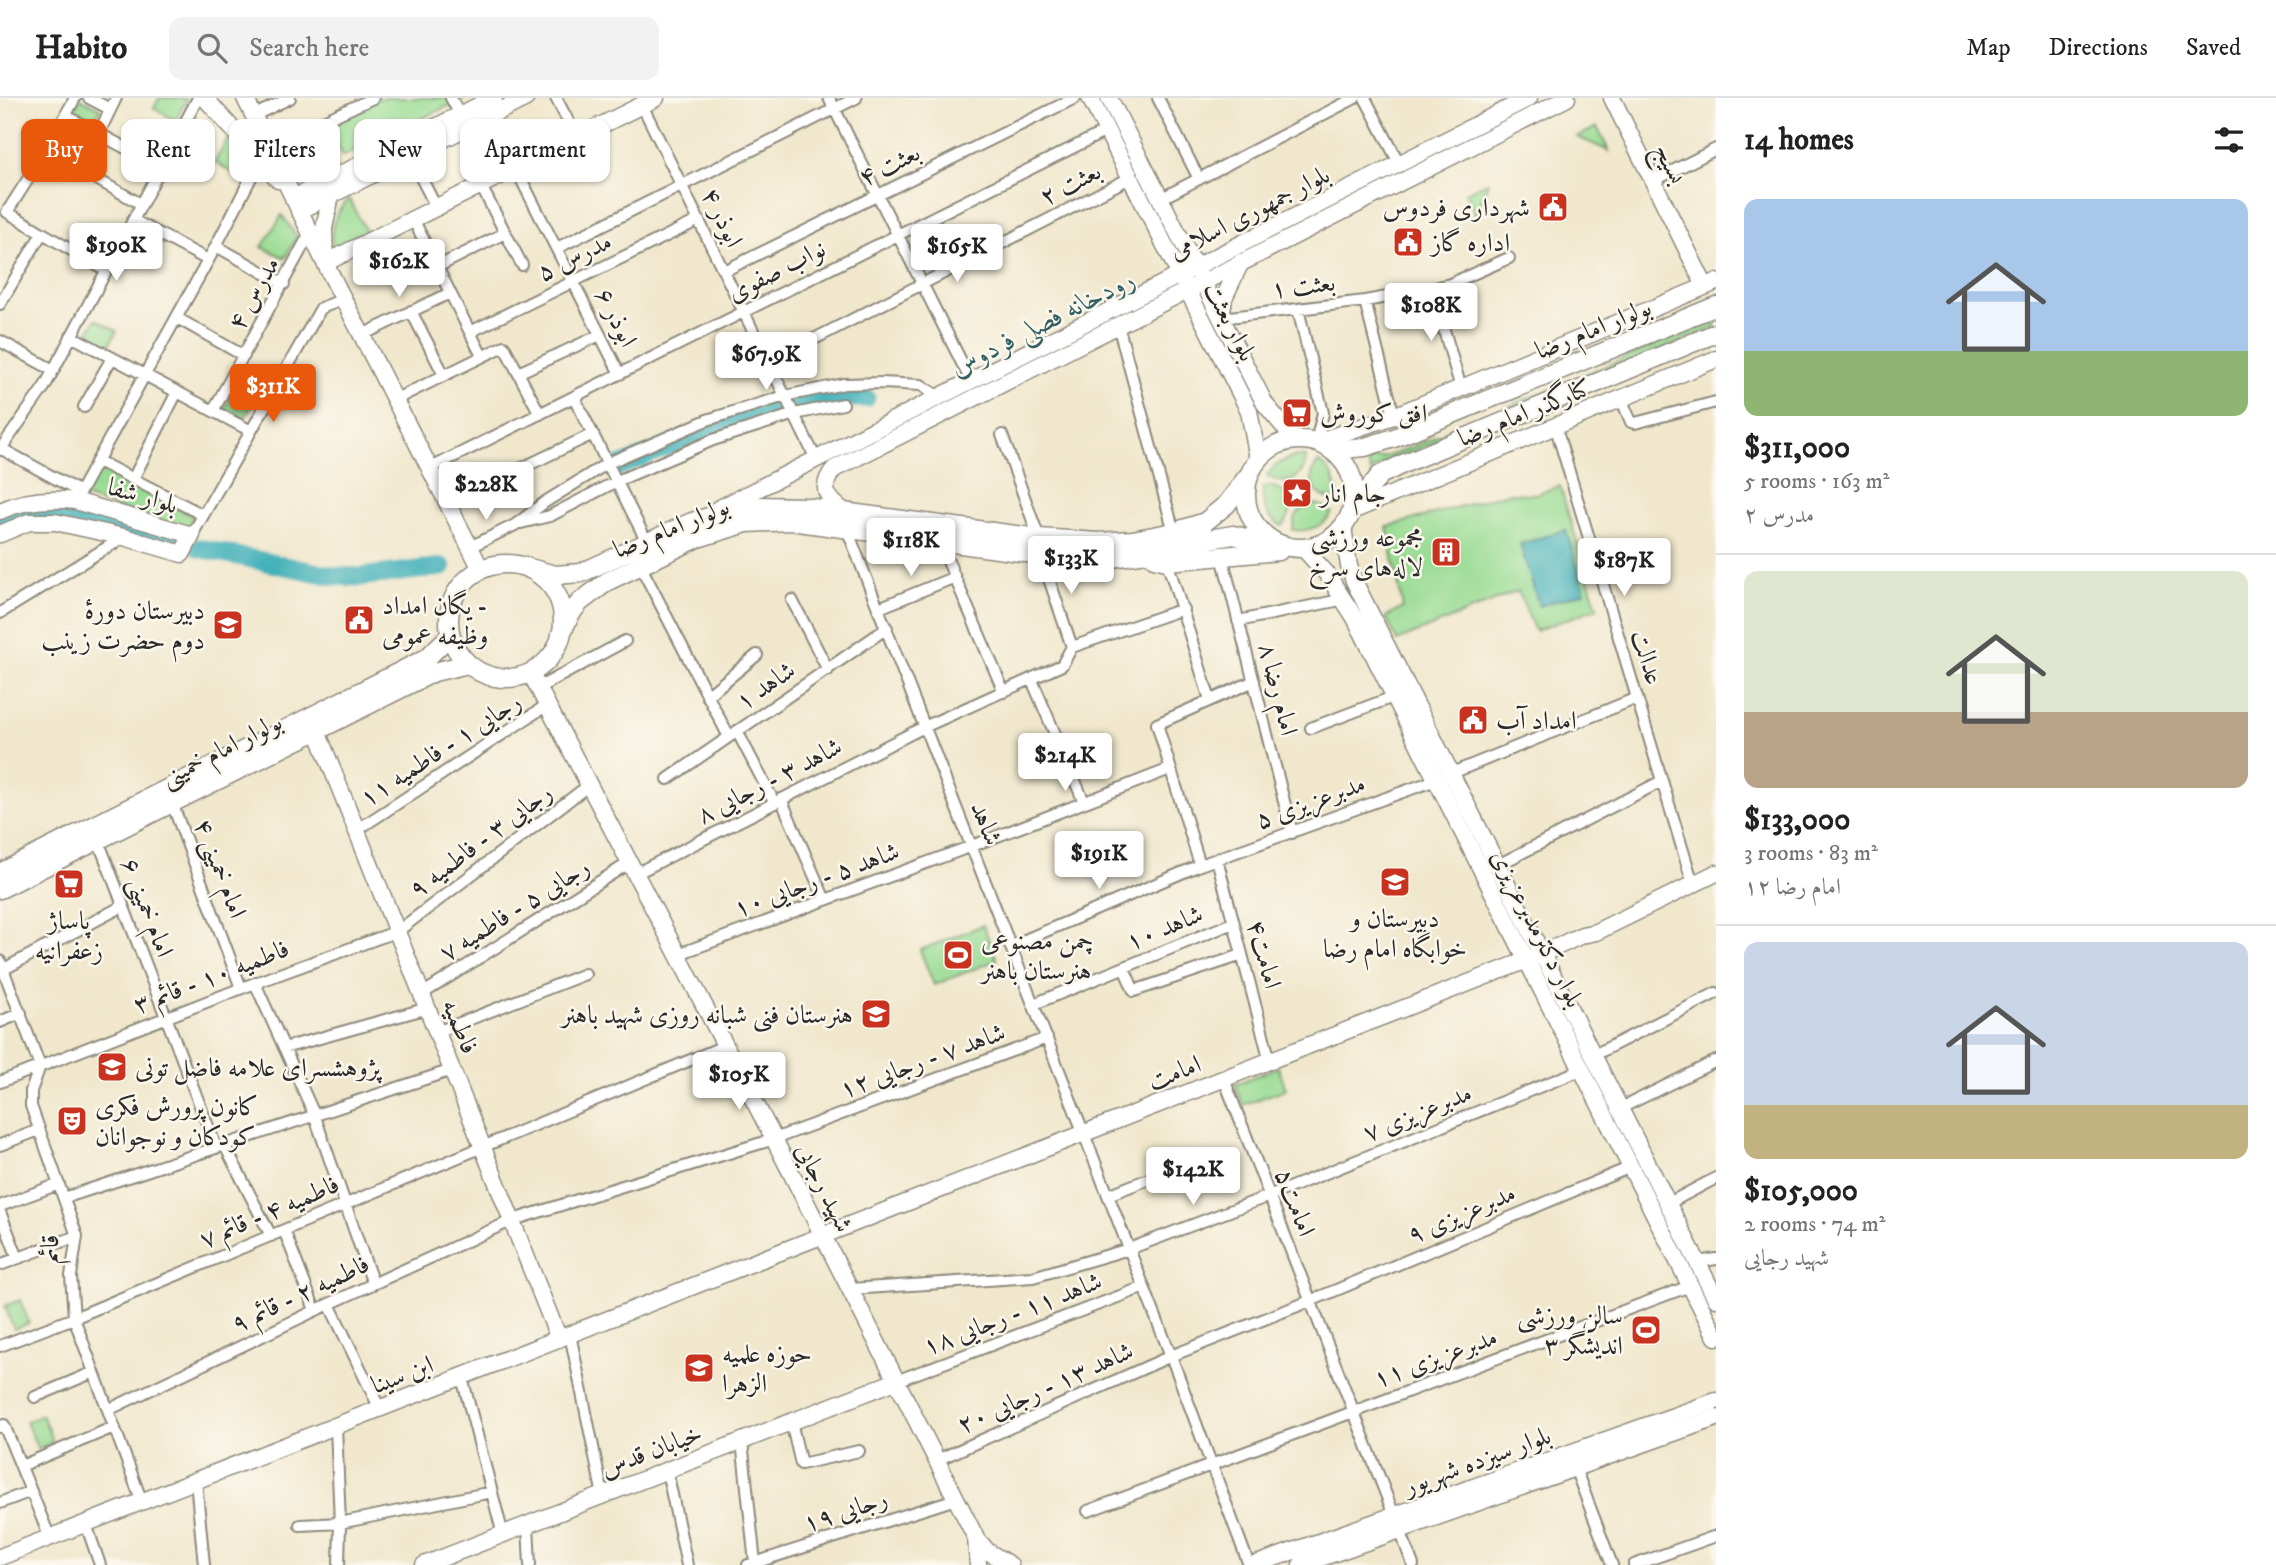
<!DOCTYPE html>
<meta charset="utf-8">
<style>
:root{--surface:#fff;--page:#f2f2f2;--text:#222;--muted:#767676;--line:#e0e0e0;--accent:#ea580c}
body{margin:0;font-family:"IM FELL DW Pica",Amiri,serif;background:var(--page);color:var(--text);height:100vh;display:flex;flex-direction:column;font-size:26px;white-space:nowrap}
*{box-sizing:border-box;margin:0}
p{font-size:23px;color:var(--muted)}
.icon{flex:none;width:38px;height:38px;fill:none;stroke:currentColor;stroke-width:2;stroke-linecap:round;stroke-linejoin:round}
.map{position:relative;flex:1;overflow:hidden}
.drawer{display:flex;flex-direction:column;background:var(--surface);width:560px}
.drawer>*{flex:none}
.top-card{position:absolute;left:21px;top:21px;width:665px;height:63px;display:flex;gap:14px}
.price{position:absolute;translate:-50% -60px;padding:0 16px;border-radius:7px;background:#fff;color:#222;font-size:23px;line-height:46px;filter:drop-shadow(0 2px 4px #0008)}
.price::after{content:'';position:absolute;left:50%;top:42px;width:21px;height:16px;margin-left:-10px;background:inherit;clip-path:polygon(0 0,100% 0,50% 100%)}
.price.active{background:var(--accent);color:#fff}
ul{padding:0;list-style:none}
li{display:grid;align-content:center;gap:14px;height:371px;padding:0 28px}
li+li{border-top:2px solid var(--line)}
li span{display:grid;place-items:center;height:217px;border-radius:14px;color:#555}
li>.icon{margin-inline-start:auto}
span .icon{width:126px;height:126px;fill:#fffc;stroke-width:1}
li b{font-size:30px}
h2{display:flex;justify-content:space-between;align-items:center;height:84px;padding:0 28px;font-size:30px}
.pill{padding:0 24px;border-radius:14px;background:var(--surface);box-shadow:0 2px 5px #0004;font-size:24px;line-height:63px}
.pill.active{background:var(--accent);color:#fff}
header{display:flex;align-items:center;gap:42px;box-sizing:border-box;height:98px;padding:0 35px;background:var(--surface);border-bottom:2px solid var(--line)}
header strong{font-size:33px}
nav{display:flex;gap:38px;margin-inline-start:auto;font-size:24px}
.search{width:490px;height:63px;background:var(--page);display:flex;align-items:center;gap:18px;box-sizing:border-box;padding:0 24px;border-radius:14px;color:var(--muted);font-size:26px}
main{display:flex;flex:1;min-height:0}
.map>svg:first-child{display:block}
</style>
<header>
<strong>Habito</strong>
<div class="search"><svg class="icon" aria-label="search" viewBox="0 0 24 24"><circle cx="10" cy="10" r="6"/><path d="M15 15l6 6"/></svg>Search here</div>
<nav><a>Map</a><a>Directions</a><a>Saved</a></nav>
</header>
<main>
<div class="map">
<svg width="1716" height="1467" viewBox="0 0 1716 1467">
<rect width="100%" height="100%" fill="#fbf7ec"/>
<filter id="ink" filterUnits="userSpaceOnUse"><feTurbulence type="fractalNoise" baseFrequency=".0143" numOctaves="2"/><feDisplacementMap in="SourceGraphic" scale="14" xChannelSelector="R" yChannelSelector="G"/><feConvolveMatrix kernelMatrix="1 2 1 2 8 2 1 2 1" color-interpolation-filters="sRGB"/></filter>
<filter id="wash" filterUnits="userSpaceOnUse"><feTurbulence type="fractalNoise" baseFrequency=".00686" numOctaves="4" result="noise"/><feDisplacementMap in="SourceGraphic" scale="28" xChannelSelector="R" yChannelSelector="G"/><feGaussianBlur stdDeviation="1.57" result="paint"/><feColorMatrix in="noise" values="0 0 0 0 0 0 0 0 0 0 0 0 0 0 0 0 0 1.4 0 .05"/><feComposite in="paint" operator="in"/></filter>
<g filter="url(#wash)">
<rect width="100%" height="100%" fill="#f0e7cc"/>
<!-- green -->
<path fill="#98db93" stroke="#62835f" stroke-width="2" d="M80,0L101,11L91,28L71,16Z
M159,0H183L187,2L175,22L154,10Z
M380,0H465L343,58L327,25Z
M1597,29L1609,53L1577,39Z
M228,40L248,63L240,80L215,64Z
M1488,84L1477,118L1465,95Z
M349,101L368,137L333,155C329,133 333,116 349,101Z
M282,117L297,139L285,160L262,149Z
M141,132L163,143L152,164L130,153Z
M96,221L117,233L107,250L86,238Z
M1716,222V229L1385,365L1371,374L1366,360H1382L1397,355Z
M235,293L254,304L244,322L224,311Z
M1297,358L1306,359C1304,382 1286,390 1267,378C1274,366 1284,362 1297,358Z
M1318,364C1332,372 1339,386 1336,402C1315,400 1305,382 1318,364Z
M98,369L193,418L186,432L83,399Z
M1269,388C1291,393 1297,412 1282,428C1267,420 1261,406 1263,389Z
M1560,388L1597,510L1535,533L1518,493L1397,543L1386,519L1403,510L1387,429L1508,395L1535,396Z
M1315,406L1323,408L1332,415C1323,428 1310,434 1293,432C1293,417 1300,409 1315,406Z
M983,827L997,862L934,887L920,852Z
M1278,969L1286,991L1243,1007L1235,986Z
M20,1202L29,1225L14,1231L5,1208Z
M42,1317L53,1344L38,1351L26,1324Z"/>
<!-- water -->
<path fill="#3eafb8" stroke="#346d72" stroke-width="2" d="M1566,432L1585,494L1539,508L1520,446Z"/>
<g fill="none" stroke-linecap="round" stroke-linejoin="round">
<!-- river -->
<path stroke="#3eafb8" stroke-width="19" d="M952,302L1129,211
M799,305L827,300H866
M615,370L709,332L780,311
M0,426C52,401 121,430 174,443
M199,450L333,478L360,479L442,469"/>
</g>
</g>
<g filter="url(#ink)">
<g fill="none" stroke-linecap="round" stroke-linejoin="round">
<!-- street casing -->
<g stroke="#8e897c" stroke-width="14">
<path id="street" d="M75,0L46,53L7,114L105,172
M89,0L110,11
M451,0L460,17
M556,0L577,40
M829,0L971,283
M1158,0L1199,81
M1365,0L1399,65
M642,7L816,361
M66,18L161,69
M253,18L290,0
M321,24L373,0
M99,35L116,0
M46,53L141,106
M410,58L436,109
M516,71L620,276
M1653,83L1716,51
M481,88L522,167
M1160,101L1355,0
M413,121L482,258
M133,122L208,162
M216,148L284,186
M557,150L856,0
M437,169L505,135
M724,173L1075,0
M1432,191L1461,290
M1365,203L1394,318
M0,206L42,135
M1298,211L1323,315L1316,344
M411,213L444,277
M177,220L244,258
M1221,220L1365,203L1432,191L1450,186L1509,160
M1118,227L1174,434
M470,234L699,122
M362,237L450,195
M71,238L251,333
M0,243L53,272
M769,264L1130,80
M518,275L600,237
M574,299L647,444
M1621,300L1631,324L1635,325L1716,304
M394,302L504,248L540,316
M84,309L112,260
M213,313L310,135
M1555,327L1693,786
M1002,337L1039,440
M0,350L80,394
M0,352L45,288L198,0
M98,363L203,417
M429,371L1106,33
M133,381L177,294
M75,403L216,148L260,62
M447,406L593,336
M521,425L550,418L617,383L713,342L795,316L843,306
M847,431L1171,1258L1249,1467
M192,437L321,210L344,201
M470,449L515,427L545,404L608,365L707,322L785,298L844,286L882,285L921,287L939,299
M944,454L1004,594
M1041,457L1072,549
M1222,458L1292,735
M1167,463L1210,602
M640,467L729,639
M792,502L828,572
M879,510L955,479
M0,515L124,439
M1238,523L1345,501
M1072,549L1183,511
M1032,582L1084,704
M538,590L625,543
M707,598L757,557
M1311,630L1393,599
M737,633L774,704
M1452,675L1637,600
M668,681L887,530
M781,701L825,802
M172,705L241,890
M357,732L547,607
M98,742L216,1049
M1217,761L1270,963
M1200,767L1157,626L1254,583
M1498,767L1662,683
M635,776L924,629L1062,567L1072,549
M1011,848L1200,767L1436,682
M676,857L972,748L1170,671
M0,863L40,968L31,993V1008L77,1138L71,1178L74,1220L142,1404
M1124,870L1134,893L1242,857
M4,871L123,808
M255,885L314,1016L373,1186
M422,896L629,765
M1034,906L1233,825
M0,924L21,915
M437,934L585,876
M284,950L428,910
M1594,957L1716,895
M1224,981L1394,1417
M0,984L255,885L398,833L589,687
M1621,1010L1716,963
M224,1046L271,1138
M0,1047L39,1032
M1108,1097L1182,1068
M64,1100L452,972
M1669,1105L1716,1080
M0,1108L59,1086
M0,1114L18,1160
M284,1132L315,1212
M1698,1164L1716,1161
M0,1167L77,1138
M850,1191L1033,1179L1129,1151L1269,1098L1581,972
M329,1206L380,1311
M570,1236L603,1398
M0,1248L74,1220L724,948
M462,1279L503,1437
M896,1283L1144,1189
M35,1299L94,1274
M108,1312L329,1206L513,1122L774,1041L1047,940
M791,1324L801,1366L859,1353
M336,1328L340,1425L339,1467
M0,1329L4,1327L50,1440
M742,1343L755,1465
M937,1362L1171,1258L1310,1203L1631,1069
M21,1368L114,1329
M1575,1370L1612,1467
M667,1373L687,1467
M196,1383L204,1467
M0,1405L31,1393
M1088,1413L1690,1188
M86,1426L100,1467
M300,1427L340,1425L492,1394
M528,1427L530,1467
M1400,1432L1413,1467
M748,1467L956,1401
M1634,1467L1716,1438"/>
</g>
<!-- secondary casing -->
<g stroke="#8e897c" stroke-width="19">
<path id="secondary" d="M205,0L278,82
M245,0L325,165L481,471
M1090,0L1249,313L1258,361
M1109,0L1265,306L1295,342
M1612,0L1705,188
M331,97L324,131L325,165L656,0
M293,100L494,0
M299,113L526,0
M1221,220L1224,200L1241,164
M1316,344L1394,318L1716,184
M716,412L1529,0
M0,413C24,402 49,400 75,403L192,437L182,456L124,439L55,424H29L0,436
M1352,413L1716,261
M845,414C828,401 818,391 834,371L1567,0
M1343,429L1349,468L1354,483L1716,1201
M1304,451L1327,476L1355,520L1716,1239
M530,574L774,1041L976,1440L987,1453L1010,1467
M317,633L559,1241
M976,1440L978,1467
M0,1459L1535,859L1582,837L1596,834L1716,775
M424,1467L896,1283
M1254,1467L1716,1303
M1301,1467L1716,1320"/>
</g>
<!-- primary casing -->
<g stroke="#8e897c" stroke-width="21">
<path id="primary" d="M1246 396a54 54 0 1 1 108 0a54 54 0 1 1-108 0Z
M1332,352L1365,349L1394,340L1716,208
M1352,413L1380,377L1405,365L1716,235
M1154,460L1167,463L1279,453
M449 523a57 57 0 1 1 114 0a57 57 0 1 1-114 0Z
M526,469L555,477L581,475L692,424L731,412L757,408L805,409L1039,440L1098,444L1133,442L1174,434L1205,424L1227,406L1247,379
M561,536L571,515L580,504L608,483L698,440L747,425L791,423L1041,457L1106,461L1166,452L1197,443L1233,437L1282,448
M0,775L427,560L450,537
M0,791L434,574L468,566"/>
</g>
<!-- street -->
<use href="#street" stroke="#fff" stroke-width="10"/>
<!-- secondary -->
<use href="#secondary" stroke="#fff" stroke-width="16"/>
<!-- primary -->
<use href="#primary" stroke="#fff" stroke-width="18"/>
</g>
</g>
<!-- icons -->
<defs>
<g id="civic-square" transform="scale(1.575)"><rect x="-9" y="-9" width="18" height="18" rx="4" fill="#c8321e" stroke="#fbf7ec"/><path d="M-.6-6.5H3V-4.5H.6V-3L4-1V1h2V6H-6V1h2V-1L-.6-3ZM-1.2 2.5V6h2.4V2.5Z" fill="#fff"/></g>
<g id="supermarket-square" transform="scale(1.575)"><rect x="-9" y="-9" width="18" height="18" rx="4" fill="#c8321e" stroke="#fbf7ec"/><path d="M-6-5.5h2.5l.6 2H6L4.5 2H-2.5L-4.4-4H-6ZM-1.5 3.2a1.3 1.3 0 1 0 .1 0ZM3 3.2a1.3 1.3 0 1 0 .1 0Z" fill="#fff"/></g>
<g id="sight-square" transform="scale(1.575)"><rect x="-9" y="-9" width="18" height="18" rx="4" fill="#c8321e" stroke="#fbf7ec"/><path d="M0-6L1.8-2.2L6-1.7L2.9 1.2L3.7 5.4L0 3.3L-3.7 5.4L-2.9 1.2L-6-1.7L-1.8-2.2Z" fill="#fff"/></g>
<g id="building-square" transform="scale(1.575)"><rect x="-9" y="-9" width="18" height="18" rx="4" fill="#c8321e" stroke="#fbf7ec"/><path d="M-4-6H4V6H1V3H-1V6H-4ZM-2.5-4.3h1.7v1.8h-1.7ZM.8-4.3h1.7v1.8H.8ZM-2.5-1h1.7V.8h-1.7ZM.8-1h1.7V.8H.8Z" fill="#fff"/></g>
<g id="school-square" transform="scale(1.575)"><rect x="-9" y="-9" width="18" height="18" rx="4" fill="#c8321e" stroke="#fbf7ec"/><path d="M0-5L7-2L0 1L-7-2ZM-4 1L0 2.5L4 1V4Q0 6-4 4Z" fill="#fff"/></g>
<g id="stadium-square" transform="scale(1.575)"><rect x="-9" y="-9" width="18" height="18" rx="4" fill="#c8321e" stroke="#fbf7ec"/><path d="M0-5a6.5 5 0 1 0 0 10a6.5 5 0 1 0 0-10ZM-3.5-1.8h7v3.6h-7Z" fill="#fff"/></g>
<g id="theatre-square" transform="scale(1.575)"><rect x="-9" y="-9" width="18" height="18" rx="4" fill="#c8321e" stroke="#fbf7ec"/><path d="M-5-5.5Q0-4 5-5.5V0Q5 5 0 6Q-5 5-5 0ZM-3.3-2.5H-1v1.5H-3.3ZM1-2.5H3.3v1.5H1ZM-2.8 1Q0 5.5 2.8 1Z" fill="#fff"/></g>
</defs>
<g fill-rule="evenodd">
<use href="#civic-square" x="1553" y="109"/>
<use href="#civic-square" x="1408" y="144"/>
<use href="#supermarket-square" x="1297" y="315"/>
<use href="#sight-square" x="1297" y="395"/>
<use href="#building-square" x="1446" y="454"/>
<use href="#civic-square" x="359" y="522"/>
<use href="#school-square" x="228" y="527"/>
<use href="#civic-square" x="1473" y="622"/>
<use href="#school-square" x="1395" y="784"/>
<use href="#supermarket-square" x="69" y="786"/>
<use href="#stadium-square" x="958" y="857"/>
<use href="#school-square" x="876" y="916"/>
<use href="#school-square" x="112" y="969"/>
<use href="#theatre-square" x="72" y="1023"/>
<use href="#stadium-square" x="1646" y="1232"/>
<use href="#school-square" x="699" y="1270"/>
</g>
<g text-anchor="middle" stroke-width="5" stroke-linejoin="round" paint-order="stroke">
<!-- street labels -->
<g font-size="26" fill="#2b2b2b" stroke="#fbf7ec">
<text transform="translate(1671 65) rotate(64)" y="9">بسیج</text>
<text transform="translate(889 66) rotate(-26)" y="9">بعثت ۴</text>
<text transform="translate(1070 85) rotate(-27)" y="9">بعثت ۲</text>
<text transform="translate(1249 114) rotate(-27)" y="9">بلوار جمهوری اسلامی</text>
<text transform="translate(723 119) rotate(64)" y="9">ابوذر ۴</text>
<text transform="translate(574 158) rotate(-26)" y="9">مدرس ۵</text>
<text transform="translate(776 172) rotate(-27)" y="9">نواب صفوی</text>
<text transform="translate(1303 187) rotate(-7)" y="9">بعثت ۱</text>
<text transform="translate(253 195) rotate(-61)" y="9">مدرس ۴</text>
<text transform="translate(617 219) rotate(63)" y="9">ابوذر ۶</text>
<text transform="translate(1231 223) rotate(63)" y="9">بلوار بعثت</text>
<text transform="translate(1593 230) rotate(-22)" y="9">بولوار امام رضا</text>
<text transform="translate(1524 314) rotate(-22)" y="9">کنارگذر امام رضا</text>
<text transform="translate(143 397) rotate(16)" y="9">بلوار شفا</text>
<text transform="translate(671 429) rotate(-22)" y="9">بولوار امام رضا</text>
<text transform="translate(1648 559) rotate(73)" y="9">عدالت</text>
<text transform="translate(765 587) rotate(-34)" y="9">شاهد ۱</text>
<text transform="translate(1279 591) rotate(76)" y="9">امام رضا ۸</text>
<text transform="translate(221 651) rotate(-27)" y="9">بولوار امام خمینی</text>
<text transform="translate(440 651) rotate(-33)" y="9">رجایی ۱ - فاطمیه ۱۱</text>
<text transform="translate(769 682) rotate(-27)" y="9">شاهد ۳ - رجایی ۸</text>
<text transform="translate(1310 703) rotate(-20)" y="9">مدبرعزیزی ۵</text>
<text transform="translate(987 725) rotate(68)" y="9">شاهد</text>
<text transform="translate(480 742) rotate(-37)" y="9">رجایی ۳ - فاطمیه ۹</text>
<text transform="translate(221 770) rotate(69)" y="9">امام خمینی ۴</text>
<text transform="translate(816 781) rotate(-20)" y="9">شاهد ۵ - رجایی ۱۰</text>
<text transform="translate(148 809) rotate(69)" y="9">امام خمینی ۶</text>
<text transform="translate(514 811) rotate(-32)" y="9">رجایی ۵ - فاطمیه ۷</text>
<text transform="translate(1164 829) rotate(-22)" y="9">شاهد ۱۰</text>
<text transform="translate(1538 830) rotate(63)" y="9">بلوار دکترمدبرعزیزی</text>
<text transform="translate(1265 856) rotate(75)" y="9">امامت۴</text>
<text transform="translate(211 878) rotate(-21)" y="9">فاطمیه ۱۰ - قائم ۳</text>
<text transform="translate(461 928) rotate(68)" y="9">فاطمیه</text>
<text transform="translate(922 962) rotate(-20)" y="9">شاهد ۷ - رجایی ۱۲</text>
<text transform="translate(1174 974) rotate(-21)" y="9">امامت</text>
<text transform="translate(1417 1014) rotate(-22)" y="9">مدبرعزیزی ۷</text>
<text transform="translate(825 1089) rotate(63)" y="9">شهید رجایی</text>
<text transform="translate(1296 1104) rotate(69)" y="9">امامت۵</text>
<text transform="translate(269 1113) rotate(-23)" y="9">فاطمیه ۴ - قائم ۷</text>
<text transform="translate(1461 1115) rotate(-23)" y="9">مدبرعزیزی ۹</text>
<text transform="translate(49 1151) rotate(-88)" y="9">قائم</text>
<text transform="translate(300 1195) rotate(-25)" y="9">فاطمیه ۲ - قائم ۹</text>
<text transform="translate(1012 1215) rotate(-21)" y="9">شاهد ۱۱ - رجایی ۱۸</text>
<text transform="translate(1435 1259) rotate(-20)" y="9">مدبرعزیزی ۱۱</text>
<text transform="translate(402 1276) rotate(-21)" y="9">ابن سینا</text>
<text transform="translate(1045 1289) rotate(-24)" y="9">شاهد ۱۳ - رجایی ۲۰</text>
<text transform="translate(651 1352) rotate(-21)" y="9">خیابان قدس</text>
<text transform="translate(1477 1362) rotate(-20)" y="9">بلوار سیزده شهریور</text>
<text transform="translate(845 1412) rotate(-18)" y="9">رجایی ۱۹</text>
</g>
<!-- poi labels -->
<g font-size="26" fill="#2b2b2b" stroke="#fbf7ec" text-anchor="start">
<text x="1530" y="118" text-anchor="end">شهرداری فردوس</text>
<text x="1431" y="153">اداره گاز</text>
<text x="1320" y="324">افق کوروش</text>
<text x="1320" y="404">جام انار</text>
<text x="1423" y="448" text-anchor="end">مجموعه‌ ورزشی<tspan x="1423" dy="30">لاله‌های سرخ</tspan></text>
<text x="382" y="516">یگان امداد -<tspan x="382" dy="30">وظیفه عمومی</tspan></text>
<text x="205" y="521" text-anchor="end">دبیرستان دورهٔ<tspan x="205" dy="30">دوم حضرت زینب</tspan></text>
<text x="1496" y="631">امداد آب</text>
<text x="1395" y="829" text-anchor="middle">دبیرستان و<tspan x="1395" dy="30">خوابگاه امام رضا</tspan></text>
<text x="69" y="831" text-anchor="middle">پاساژ<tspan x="69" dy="30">زعفرانیه</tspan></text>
<text x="981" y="851">چمن مصنوعی<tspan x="981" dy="30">هنرستان باهنر</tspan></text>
<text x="853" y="925" text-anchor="end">هنرستان فنی شبانه‌ روزی شهید باهنر</text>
<text x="135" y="978">پژوهشسرای علامه فاضل تونی</text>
<text x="95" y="1017">کانون پرورش فکری<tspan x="95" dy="30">کودکان و نوجوانان</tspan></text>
<text x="1623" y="1226" text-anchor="end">سالن ورزشی<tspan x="1623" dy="30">اندیشگر ۳</tspan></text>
<text x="722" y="1264">حوزه علمیه<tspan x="722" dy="30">الزهرا</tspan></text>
</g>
<!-- water labels -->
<g font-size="28" font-style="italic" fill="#336063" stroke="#fbf7ec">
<text transform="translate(1042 224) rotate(-27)" y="10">رودخانه فصلی فردوس</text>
</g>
</g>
</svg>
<b class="price" style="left:116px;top:185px">$190K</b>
<b class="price" style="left:957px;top:186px">$165K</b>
<b class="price" style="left:399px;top:201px">$162K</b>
<b class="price" style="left:1431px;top:245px">$108K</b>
<b class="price" style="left:766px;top:294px">$67.9K</b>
<b class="price active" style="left:273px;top:326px">$311K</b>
<b class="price" style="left:486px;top:424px">$228K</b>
<b class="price" style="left:911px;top:480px">$118K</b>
<b class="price" style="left:1071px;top:498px">$133K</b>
<b class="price" style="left:1624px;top:500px">$187K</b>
<b class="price" style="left:1065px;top:695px">$214K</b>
<b class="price" style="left:1099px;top:793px">$191K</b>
<b class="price" style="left:739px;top:1014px">$105K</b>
<b class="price" style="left:1193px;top:1109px">$142K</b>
<div class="top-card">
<a class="pill active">Buy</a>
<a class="pill">Rent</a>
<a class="pill">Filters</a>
<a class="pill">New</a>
<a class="pill">Apartment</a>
</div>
</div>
<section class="drawer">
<h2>14 homes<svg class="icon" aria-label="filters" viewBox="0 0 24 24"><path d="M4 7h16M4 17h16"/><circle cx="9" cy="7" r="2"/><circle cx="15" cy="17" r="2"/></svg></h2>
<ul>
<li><span style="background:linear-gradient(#a9c7e8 70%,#8fb573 0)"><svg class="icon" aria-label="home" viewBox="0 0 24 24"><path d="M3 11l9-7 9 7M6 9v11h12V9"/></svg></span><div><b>$311,000</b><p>5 rooms · 163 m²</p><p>مدرس ۲</p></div></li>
<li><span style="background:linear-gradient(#dfe7d0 65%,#b9a48a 0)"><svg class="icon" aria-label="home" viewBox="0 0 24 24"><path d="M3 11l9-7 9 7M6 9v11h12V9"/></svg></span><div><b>$133,000</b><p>3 rooms · 83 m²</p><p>امام رضا ۱۲</p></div></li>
<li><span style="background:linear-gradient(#c9d6e8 75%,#c2b280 0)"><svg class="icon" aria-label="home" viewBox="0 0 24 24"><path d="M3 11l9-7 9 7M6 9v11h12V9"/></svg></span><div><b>$105,000</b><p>2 rooms · 74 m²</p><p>شهید رجایی</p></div></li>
</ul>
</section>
</main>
